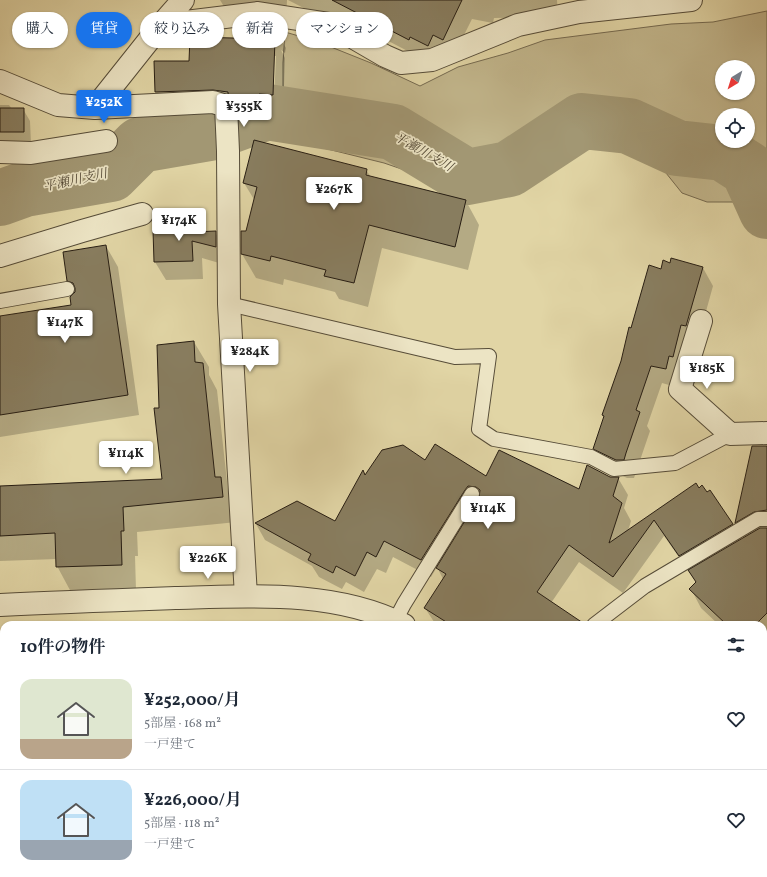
<!DOCTYPE html>
<html lang="ja">
<meta charset="utf-8">
<style>
:root{--surface:#fff;--page:#f6f6f7;--text:#1f2937;--muted:#747a83;--line:#e0e1e3;--accent:#1a73e8}
body{margin:0;font-family:Vollkorn,"Noto Serif JP",serif;background:var(--page);color:var(--text);height:100vh;display:flex;flex-direction:column;font-size:15px;white-space:nowrap}
*{box-sizing:border-box;margin:0}
p{font-size:13px;color:var(--muted)}
.icon{flex:none;width:22px;height:22px;fill:none;stroke:currentColor;stroke-width:2;stroke-linecap:round;stroke-linejoin:round}
.map{position:relative;flex:1;overflow:hidden}
.side{position:absolute;left:0px;top:621px;width:767px;height:256px;display:flex;flex-direction:column;background:var(--surface);border-radius:12px 12px 0 0;box-shadow:0 1px 3px #0004}
.side>*{flex:none}
.banner{position:absolute;left:12px;top:12px;width:400px;height:36px;display:flex;gap:8px}
.needle{width:26px;rotate:218deg}
.fabs{position:absolute;left:715px;top:60px;display:grid;gap:8px}
.fabs a{display:grid;place-items:center;width:40px;height:40px;border-radius:50%;background:var(--surface);box-shadow:0 1px 3px #0004;font-size:20px}
.price{position:absolute;translate:-50% -34px;padding:0 9px;border-radius:4px;background:#fff;color:#222;font-size:13px;line-height:26px;filter:drop-shadow(0 1px 2px #0008)}
.price::after{content:'';position:absolute;left:50%;top:24px;width:12px;height:9px;margin-left:-6px;background:inherit;clip-path:polygon(0 0,100% 0,50% 100%)}
.price.on{background:var(--accent);color:#fff}
ul{padding:0;list-style:none}
li{display:flex;align-items:center;gap:12px;height:100px;padding:0 20px}
li+li{border-top:1px solid var(--line)}
li span{display:grid;place-items:center;flex:none;width:112px;height:80px;border-radius:12px;color:#555}
li>.icon{margin-inline-start:auto}
span .icon{width:48px;height:48px;fill:#fffc;stroke-width:1}
li b{font-size:17px}
h2{display:flex;justify-content:space-between;align-items:center;height:48px;padding:0 20px;font-size:17px}
.tag{padding:0 14px;border-radius:18px;background:var(--surface);box-shadow:0 1px 3px #0004;font-size:14px;line-height:36px}
.tag.on{background:var(--accent);color:#fff}
.map>svg:first-child{display:block}
</style>
<div class="map">
<svg width="767" height="877" viewBox="0 0 767 877">
<rect width="100%" height="100%" fill="#e1d5a5"/>
<filter id="stains"><feTurbulence type="fractalNoise" baseFrequency=".005" numOctaves="4"/><feColorMatrix values="0 0 0 0 .2 0 0 0 0 .09 0 0 0 0 .02 0 0 0 .5 -.17"/></filter>
<radialGradient id="worn" r=".72"><stop offset=".6" stop-color="#630" stop-opacity="0"/><stop offset="1" stop-color="#630" stop-opacity=".3"/></radialGradient>
<!-- green -->
<path fill="#c2b68c" stroke="#756a50" fill-rule="evenodd" d="M767,11V214L742,202H707L682,193L662,168L623,145H585L551,156L518,182L484,197L451,183L419,175L384,163L299,142L283,99V63L285,32L316,41L371,63L420,86L458,67L508,53L545,40L671,24L713,22ZM722,67H748V93H722ZM722,115H748V141H722Z
M0,802L4,805V852L0,860Z"/>
<!-- shadow -->
<path fill="#0003" fill-rule="evenodd" d="M220,0H287L286,21L228,13Z
M288,0H557L558,17L494,18L493,23L472,19L453,57H419L333,12L329,21Z
M263,27L275,29L286,48L285,53L281,50L285,58L283,113L269,112V117L246,116L239,110L224,108L166,110L156,92L155,62H190L270,39ZM274,56H276L274,100H272Z
M0,105H9L12,109H23L30,121L31,144H0Z
M366,170L371,177L466,201L479,225L468,270L382,248L368,307L339,299L335,292L284,279L283,285L256,278L242,254L255,201L244,183Z
M191,224L196,233L215,232L226,251V265L202,258L203,279L166,280L155,262Z
M106,246L118,267L139,415L0,437V324L72,305L75,293L68,280Z
M671,264L703,268L713,286L697,344L676,387L662,383L647,426L650,431L634,478H627L604,467L594,449L604,417L603,415L632,329L662,270Z
M194,342L209,367V375L217,390L228,491L235,504L237,522L137,532L138,556H135L136,590L71,592L57,566V559L0,561V487L163,480L160,409Z
M767,459V642L763,646V625H719L701,608L691,589L697,583L664,536L623,593L579,562L551,603L577,625H436L425,608L443,579L437,567L431,577L393,557L386,573L377,569L364,592L346,582L342,589L319,577L312,566L265,540L256,524L297,502L335,523L365,477L426,461L487,477L579,491L610,478H618L628,495L624,508L631,521L628,531L696,485L733,524L742,540L744,538L736,523L750,460Z
M0,638H4V726L0,725Z
M763,665L767,669V841L763,837Z
M291,873H406L401,877H287Z
M545,873H684L689,877H547Z"/>
<g fill="none" stroke-linecap="round" stroke-linejoin="round">
<!-- river -->
<path stroke="#a29773" stroke-width="56" d="M0,198L25,189L111,174L140,145L210,133L267,112L393,132L467,177L509,169L582,121L629,126L677,148L723,153L748,169L767,211"/>
</g>
<!-- building -->
<path fill="#887d5f" stroke="#281e13" d="M332,0H462L443,40L433,35L428,46L410,37L409,40Z
M190,37L275,39L273,95L259,94V99L235,98L228,94V92L213,90L155,92L154,61H189Z
M0,108H24V132H0Z
M254,140L367,169L366,175L466,200L455,247L369,225L354,283L324,276L326,270L271,256L270,261L241,254V231H246L257,187L243,183Z
M192,223V232L216,231V247L192,241L193,261L154,262L153,230H158V224Z
M106,245L128,395L0,415V316L71,305L70,297L75,292V288L73,283L67,281L63,252Z
M671,258L703,267L686,326L681,325L673,357L669,356L666,369L651,366L636,410L640,412L626,453L624,460H616L593,449L604,416L602,415L621,361L629,327L631,328L649,265L661,269L663,260L670,263Z
M194,341L195,362L203,363L215,477H221L223,497L123,507L124,531H121L122,565L56,567L55,533L0,536V486L162,479L154,408H159L157,345Z
M435,444L486,476L499,450L579,489L587,465L610,477H619L613,496L622,503L609,543L696,483L699,488L702,485L707,492L710,490L733,524L679,556L654,520L613,577L569,545L537,592L586,625H451L424,608L446,574L436,568L479,498L480,490L476,487L468,486L465,490L421,560L384,541L376,557L367,552L355,576L336,566L333,573L308,560L311,554L255,523L297,501L335,521L363,470L365,475L382,450L403,445L425,460Z
M752,446H767V510L754,512L735,523Z
M760,528H767V613L755,625H727L689,589L696,582L688,570Z"/>
<g fill="none" stroke-linecap="round" stroke-linejoin="round">
<!-- service casing -->
<g stroke="#564c38" stroke-width="16">
<path id="service" d="M0,301L67,289
M229,304L455,357L489,356L479,429L494,439L591,457L614,469L675,463L730,434
M395,621L404,604L472,494
M594,625L645,586L758,519H767
M763,839L767,835"/>
</g>
<!-- minor casing -->
<g stroke="#564c38" stroke-width="24">
<path id="minor" d="M161,25L258,13L330,24L385,56L401,63L432,60L518,25L579,12L691,0
M0,81L58,105L95,108L213,102L226,106L228,151L229,304L246,596
M95,108L161,25L183,0
M0,152L31,153L106,141
M0,256L82,231L142,214
M701,321L680,389L730,434L767,433"/>
</g>
<!-- tertiary casing -->
<g stroke="#564c38" stroke-width="24">
<path id="tertiary" d="M0,605C58,602 117,600 175,598C251,596 335,590 404,625
M741,873L745,877"/>
</g>
<!-- service -->
<use href="#service" stroke="#ece4c4" stroke-width="14"/>
<!-- minor -->
<use href="#minor" stroke="#ece4c4" stroke-width="22"/>
<!-- tertiary -->
<use href="#tertiary" stroke="#ece4c4" stroke-width="22"/>
</g>
<g text-anchor="middle" stroke-width="3.5" stroke-linejoin="round" paint-order="stroke">
<!-- water labels -->
<g font-size="13" font-style="italic" fill="#534835" stroke="#ece4c4">
<text transform="translate(424 151) rotate(30)" y="5">平瀬川支川</text>
<text transform="translate(75 179) rotate(-12)" y="5">平瀬川支川</text>
</g>
</g>
<rect width="100%" height="100%" filter="url(#stains)"/>
<rect width="100%" height="100%" fill="url(#worn)"/>
</svg>
<div class="fabs">
<a><svg class="needle" viewBox="-14 -14 28 28"><path d="M0-13l5 13h-10z" fill="#e53935"/><path d="M0 13l5-13h-10z" fill="#747a83"/></svg></a>
<a><svg class="icon" aria-label="locate" viewBox="0 0 24 24"><circle cx="12" cy="12" r="6"/><path d="M12 2v4M12 18v4M2 12h4M18 12h4"/></svg></a>
</div>
<b class="price on" style="left:104px;top:124px">¥252K</b>
<b class="price" style="left:244px;top:128px">¥355K</b>
<b class="price" style="left:334px;top:211px">¥267K</b>
<b class="price" style="left:179px;top:242px">¥174K</b>
<b class="price" style="left:65px;top:344px">¥147K</b>
<b class="price" style="left:250px;top:373px">¥284K</b>
<b class="price" style="left:707px;top:390px">¥185K</b>
<b class="price" style="left:126px;top:475px">¥114K</b>
<b class="price" style="left:488px;top:530px">¥114K</b>
<b class="price" style="left:208px;top:580px">¥226K</b>
<div class="banner">
<a class="tag">購入</a>
<a class="tag on">賃貸</a>
<a class="tag">絞り込み</a>
<a class="tag">新着</a>
<a class="tag">マンション</a>
</div>
<section class="side">
<h2>10件の物件<svg class="icon" aria-label="filters" viewBox="0 0 24 24"><path d="M4 7h16M4 17h16"/><circle cx="9" cy="7" r="2"/><circle cx="15" cy="17" r="2"/></svg></h2>
<ul>
<li><span style="background:linear-gradient(#dfe7d0 75%,#b9a48a 0)"><svg class="icon" aria-label="home" viewBox="0 0 24 24"><path d="M3 11l9-7 9 7M6 9v11h12V9"/></svg></span><div><b>¥252,000/月</b><p>5部屋 · 168 m²</p><p>一戸建て</p></div><svg class="icon" aria-label="heart" viewBox="0 0 24 24"><path d="M12 20l-8-8c-3-5 5-10 8-4 3-6 11-1 8 4z"/></svg></li>
<li><span style="background:linear-gradient(#bfe0f5 75%,#9aa5b1 0)"><svg class="icon" aria-label="home" viewBox="0 0 24 24"><path d="M3 11l9-7 9 7M6 9v11h12V9"/></svg></span><div><b>¥226,000/月</b><p>5部屋 · 118 m²</p><p>一戸建て</p></div><svg class="icon" aria-label="heart" viewBox="0 0 24 24"><path d="M12 20l-8-8c-3-5 5-10 8-4 3-6 11-1 8 4z"/></svg></li>
</ul>
</section>
</div>
